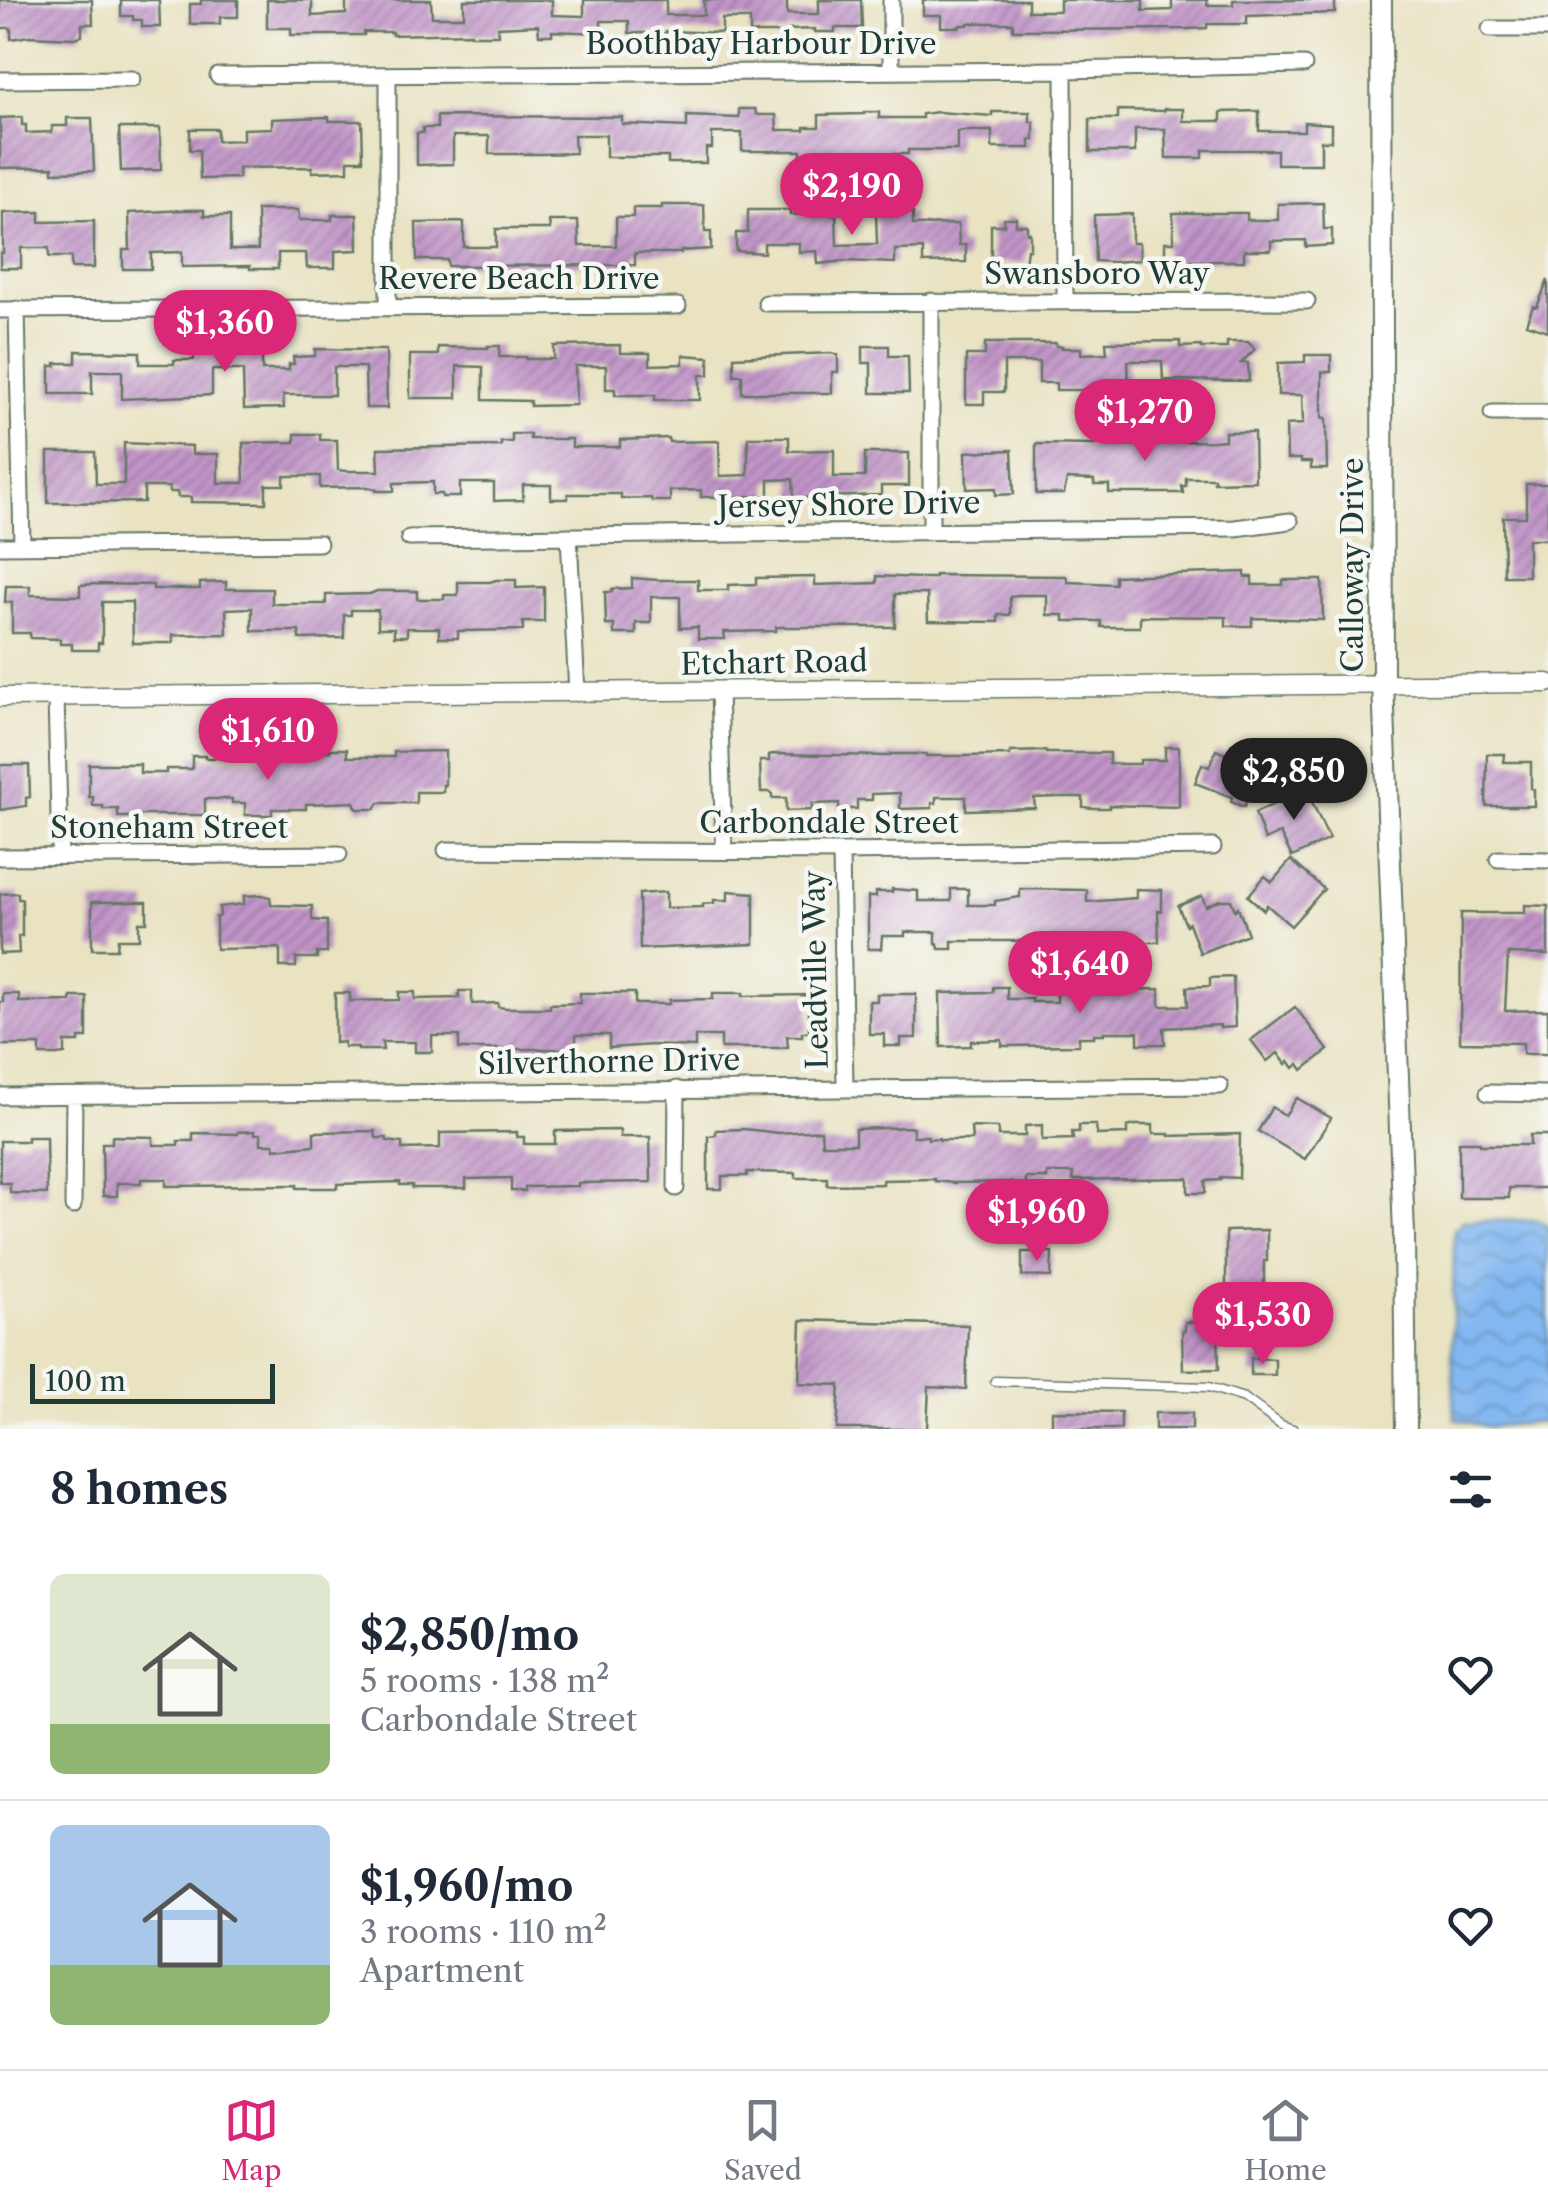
<!DOCTYPE html>
<meta charset="utf-8">
<style>
:root{--surface:#fff;--page:#f6f6f7;--text:#1f2937;--muted:#747a83;--line:#e0e1e3;--accent:#db2777}
body{margin:0;font-family:"Libre Caslon Text",serif;background:var(--page);color:var(--text);height:100vh;display:flex;flex-direction:column;font-size:38px;white-space:nowrap}
*{box-sizing:border-box;margin:0}
p{font-size:32px;color:var(--muted)}
.icon{flex:none;width:55px;height:55px;fill:none;stroke:currentColor;stroke-width:2;stroke-linecap:round;stroke-linejoin:round}
.map{position:relative;height:1429px;overflow:hidden}
.drawer{display:flex;flex-direction:column;background:var(--surface);flex:1}
.drawer>*{flex:none}
.scale{position:absolute;left:30px;bottom:25px;width:245px;box-sizing:border-box;padding-left:10px;border:5px solid #1f3d34;border-top:0;font-size:28px;line-height:35px;white-space:nowrap;color:#1f3d34;-webkit-text-stroke:8px #f6f6f2;paint-order:stroke}
.price{position:absolute;translate:-50% -85px;padding:0 22px;border-radius:35px;background:var(--accent);color:#fff;font-size:32px;line-height:65px;filter:drop-shadow(0 2px 5px #0008)}
.price::after{content:'';position:absolute;left:50%;top:60px;width:30px;height:22px;margin-left:-15px;background:inherit;clip-path:polygon(0 0,100% 0,50% 100%)}
.price.on{background:#222;color:#fff}
ul{padding:0;list-style:none}
li{display:flex;align-items:center;gap:30px;height:250px;padding:0 50px}
li+li{border-top:2px solid var(--line)}
li span{display:grid;place-items:center;flex:none;width:280px;height:200px;border-radius:15px;color:#555}
li>.icon{margin-inline-start:auto}
span .icon{width:120px;height:120px;fill:#fffc;stroke-width:1}
li b{font-size:42px}
h2{display:flex;justify-content:space-between;align-items:center;height:120px;padding:0 50px;font-size:42px}
.tabs{display:flex;justify-content:space-around;align-items:center;height:140px;border-top:2px solid var(--line);background:var(--surface);font-size:28px;color:var(--muted)}
.tabs a{display:grid;justify-items:center;gap:5px}
.tabs .on{color:var(--accent)}
.map>svg:first-child{display:block}
</style>
<div class="map">
<svg width="1548" height="1429" viewBox="0 0 1548 1429">
<defs>
<pattern id="water-waves" width="16" height="10" patternUnits="userSpaceOnUse" patternTransform="scale(2.5)"><rect width="16" height="10" fill="#82b7f1"/><path d="M0 5q4-4 8 0t8 0" fill="none" stroke="#6a96c4"/></pattern>
<pattern id="building-hatch" width="6" height="6" patternUnits="userSpaceOnUse" patternTransform="scale(2.5)"><rect width="6" height="6" fill="#c194c8"/><path d="M-1 1l2-2M0 6l6-6M5 7l2-2" fill="none" stroke="#9c7aa3"/></pattern>
</defs>
<rect width="100%" height="100%" fill="#f6f6f2"/>
<filter id="ink" filterUnits="userSpaceOnUse"><feTurbulence type="fractalNoise" baseFrequency=".01" numOctaves="2"/><feDisplacementMap in="SourceGraphic" scale="20" xChannelSelector="R" yChannelSelector="G"/><feConvolveMatrix kernelMatrix="1 2 1 2 8 2 1 2 1" color-interpolation-filters="sRGB"/></filter>
<filter id="wash" filterUnits="userSpaceOnUse"><feTurbulence type="fractalNoise" baseFrequency=".0048" numOctaves="4" result="noise"/><feDisplacementMap in="SourceGraphic" scale="40" xChannelSelector="R" yChannelSelector="G"/><feGaussianBlur stdDeviation="2.25" result="paint"/><feColorMatrix in="noise" values="0 0 0 0 0 0 0 0 0 0 0 0 0 0 0 0 0 1.4 0 .05"/><feComposite in="paint" operator="in"/></filter>
<g filter="url(#wash)">
<rect width="100%" height="100%" fill="#e9e3c2"/>
<!-- water -->
<path fill="url(#water-waves)" stroke="#507a92" stroke-width="2.5" d="M1538,1220L1548,1227V1406L1545,1422L1487,1427L1455,1419L1452,1356L1454,1230L1463,1221Z"/>
<g id="blocks">
<!-- building -->
<path fill="url(#building-hatch)" d="M0,0H92L93,24H82V36L74,38L29,36L11,39V28H0Z
M121,0H159L160,27H142V20H133V16H121Z
M201,0H238V17H220V24H190V4H201Z
M267,0H312V16L346,14V0H431L432,17H464V0H552V15L584,16V0H666V15H704V0H787V14H819V0H861L862,28H835V32H815V29L787,30V33H750V19H722V33L666,31V33H629V21H601V33L552,31V35H539L538,25L498,27V35H471V33L392,35V32H364V35H291V28H267Z
M923,0H1028V11H1060V0H1143V11L1172,10V0H1207V5H1233V0H1335V13L1247,16V24H1207V28L1188,29L1013,30V23H968V25H960V27H941V15H923Z
M739,109H755L756,114L759,115H776L777,130H805V127H819V115L864,114V112H879V118H922V114L938,112L992,116V112H1030V122H1034V140H1030V148H992V131H964L957,132V150H908V154H886V161H864V156H837V162H801V151H742V133H712V148H706V163H668V157H606V135H574L575,153L538,154H489V136H453V164L417,165V133H423V128H437V116L622,117V124L687,127V116L739,118Z
M1164,109H1183V121H1221V112L1259,111V131H1304V122L1331,124V141H1321V164H1277V150H1203V158H1166L1165,129H1135V152H1090V119H1118V110L1164,111Z
M22,117V125H26V133L52,132V126H67V118H92L94,171L53,172V167L0,168V118Z
M329,117V121H362L363,160H348V171L312,172V167L238,168L239,178L200,179L199,150H190V129H217V141L243,140V129L272,128V119Z
M119,128H160L161,170L121,171Z
M1323,203L1324,229H1332V245L1306,247V240L1271,241V250H1244V261H1172V259H1165V242H1174L1173,213H1247V220H1278V204Z
M662,205H704L705,232H711V249L681,251V253H635V265L448,266L447,260H417L416,223L464,222V247H496V229H550L549,221H578L579,246H616V217H633V208H662Z
M185,210H204V216H230V250H258L257,210H298L299,220H332V215H357L358,250L335,251V268H307L306,253H278V269H250V266L182,267V252L151,253V269H123V250H130L129,213Z
M748,210H790V215L836,214L837,245L877,244L876,214L913,213V225L958,224L959,245H966V262L923,263V249L895,250V263L845,261L818,264L817,251L799,252V243H764V253L736,251V233H748Z
M40,212V222L94,221V268H71V257H49V248H21V268H0V253H3V213Z
M1132,214V243H1139L1140,260L1113,262L1095,261L1094,215Z
M1004,218H1016V225H1027V233H1030V249H1027L1025,263H991V225H1004Z
M1548,280V331L1526,324L1533,306L1537,307Z
M1180,341V347L1201,346V348H1227V342H1248L1255,349L1241,363H1248L1249,381L1163,380L1162,361H1128L1129,398L1088,399V390H1056V383H1039V362H1004V392H984V404H966V355H985V343H1056V346H1062V348H1081V354L1107,353L1106,342Z
M620,345V353H650V365L683,364V355L709,357V375H700V400H655V395H615V389H606V366H575L576,405L530,406V401L483,400V367L457,366V398H410V355H438V347L488,348V346H500L499,357H526V359H554V346Z
M863,346H889V356H908L909,393H871V363H863Z
M254,349L262,351V370H289V364H294L293,357L315,356V349L386,350L387,408H366L365,367H334V395H283L284,408L244,409L243,370H212V395L122,399V371H92V394H50V366H56V363H76V351L140,352V364H174V360H194V351Z
M831,353L838,355V372H832V393H742V375H734V357Z
M1305,355H1331V372H1322V418H1326L1327,469H1311V462H1301V459H1287L1286,425L1303,424L1302,395H1278V363L1305,362Z
M1225,432H1254L1255,481L1214,482V478H1186V486H1182L1183,493H1109V485H1094V480L1067,479L1064,494H1036V444L1094,445V440H1135V442L1214,441L1225,440Z
M295,434H320V440H337L338,470L346,471H379L378,448L501,446V442H512V434H530V439H572V447H620V440L668,438L669,442L719,441L720,476L748,475V437H789V451L834,450V477H865V453H909V486H881V495L794,498L793,479L769,480V496L701,497V490L670,491V501H652L651,498L621,499V494H568V499H551V485H523V500L494,501V483H460V497H442V494H433V482L394,483V491H376V489L367,487L320,488V476H284V485H266V503L191,502V497H178L177,492H169V487H144V502L48,503V452H95L96,484H124V443L192,446V454H218V483H244L243,443L295,442Z
M1012,450L1014,494L996,495V488L967,489L966,452Z
M1526,484H1548V539H1528V576H1504L1503,517H1526Z
M1245,572V577H1252V585H1283V580H1322L1323,620L1252,618V626H1226V617L1140,616V627H1101V621H1064V615H1047V595H1017L1010,597V615H998V622L928,621L927,594H895V627H776V631L724,632L725,639H698V627L680,628V597H651V623H636V634H614V625H606L605,592H612V589L632,588V578L658,580H698V590H728V585L756,584V578L815,577V585L877,583V576L919,578H935V575L1066,576L1068,582L1115,584V576Z
M496,580H516V588L544,587V622H523V630L458,631V638H439V628H407V636H394V628H378V610H351V615H344V638L299,639V631H252V608L226,609L227,634L173,635V643H133L132,602H102V643H98V650H72V644H60V639L30,638V633H12V602H5L6,586H30V595L80,596V585L95,584L153,585V589H200V583L226,582V589H272V604H326V595L370,594L377,591H417V599H444V595H458V582H490Z
M1165,747H1179V807L1109,805V808H1092L1083,807V797H1058L1034,798L1035,808L966,810V797H936V803H932V808L900,809V793L872,794V800H857V809H839V803L812,804V810L786,811V798H772V794L769,792H761L760,761H769V755L772,754L890,756V754H926V756H966L1010,755V752L1046,751V753H1109V764H1140V760H1165Z
M1239,748L1264,758L1244,807L1231,802L1232,797L1195,783L1202,764L1209,767L1216,750L1235,758Z
M330,749H347V757H394V752L445,751V785H443V792H416V803H379L375,809H357L354,802L306,804V809H272V815H245V803H232V799H205V815H135V817H118V809H103V806H93V797H89V764H140V773H166V769H192V756H205V758H278V755H310V752L330,751Z
M1487,754H1505L1504,762H1531V788L1534,789V806H1486Z
M0,765H29L30,797L26,798V806L0,810Z
M1306,789L1329,839L1292,857L1280,833L1265,840L1255,813Z
M1291,860L1324,889L1291,926L1267,905L1264,910L1248,896L1265,876L1272,882Z
M892,889L918,891V901H951V889H968V905H995V901L1020,897V889L1087,890V902L1136,898V889L1162,890V911H1158L1159,942L1071,943V950H1055V941H952V949H939L938,944H936V932H905V936H882L881,949H868V897H876V892H892Z
M728,891L754,893V944L640,949L639,894L666,892V908L703,907V904L714,903V900H728Z
M18,893V899H22V936H18L19,953L0,954V894Z
M262,895L270,897L271,905L312,906V920L327,921V953H317V958H296V967H280V948L216,949V917L220,916L219,907L244,904V896Z
M1202,896L1206,906L1220,900H1231L1235,910L1238,907L1248,934L1200,953L1189,923L1186,925L1178,906Z
M92,902H147V922H139V939H118L117,949H92Z
M1525,905L1548,906V955L1508,954L1505,1011L1548,1010V1054H1523V1043L1460,1042L1461,913H1525Z
M1233,977L1235,1027L1220,1028V1025L1164,1028L1165,1044H1138V1032H1104V1034H1094V1037H1079V1045L1002,1046V1040L971,1041V1046L941,1047L940,993L993,992V987H1007V999H1032V1002H1057V993H1119V990L1160,989V1006H1188L1187,987L1210,986V978Z
M459,991H472V1004L498,1003V1007L506,1008H550V1004L580,1003V993H635V1004H669V1000L713,999V993H743V996L809,995V1032H802V1036H787L788,1047L779,1048H721V1036H695V1047L653,1045L609,1048V1035H576V1049H459V1036H432V1052H415V1042H382L383,1050H358V1047H344V1042L335,1043V993H350V1001L399,1000V992H415V999L459,998Z
M3,994H19V1002L71,1001V997H87V1038H79V1042H65V1054L57,1055H40V1045H0V1002H3Z
M877,994H916V1038H901V1046H884V1034H869V1001H877Z
M1295,1007L1328,1050L1303,1070L1299,1064L1294,1068L1289,1061L1286,1064L1278,1053L1267,1061L1251,1040Z
M1297,1098L1331,1118L1305,1159L1258,1131L1272,1107L1285,1115Z
M1042,1125V1140L1073,1139L1072,1132H1079V1125H1096L1097,1135L1127,1134V1127L1135,1125H1153V1134H1169V1136L1240,1134L1239,1178L1220,1177V1180L1205,1181V1193H1188V1178L1073,1180V1173H1047V1178H1026V1186H1011V1182L954,1183L935,1181V1179L883,1180V1184L827,1185V1178H796V1173L747,1172V1176H722V1189H708V1136L716,1135V1130L744,1129L779,1133L821,1130L822,1144H855V1129L913,1127V1136H928V1139L939,1138V1140H972L971,1127L998,1128V1136H1025V1126Z
M620,1130V1137H650L651,1182L578,1183V1186L525,1187V1191H511V1178L466,1179V1188H412V1185H400V1182L337,1184V1188H297V1185L166,1186V1179H141V1183H117V1196H103L102,1143H112V1136L153,1137V1145H178V1141H193V1133L238,1134V1132L255,1131V1134H261V1144H274V1149L314,1145V1132L375,1131L376,1138H387V1141L402,1143V1149L440,1148V1133L517,1132V1137H524V1144H555V1131Z
M1530,1135H1548V1188H1509V1198H1459V1142H1480V1145H1530Z
M27,1137H46L47,1194L10,1193V1183H0V1141H27Z
M1267,1230V1261H1264V1294L1260,1293V1322H1254V1330H1237V1293H1226V1231Z
M1022,1252H1052L1051,1277L1022,1276Z
M801,1320L968,1325L966,1389L929,1387L927,1429H837L840,1385L799,1383Z
M1185,1322H1200V1330H1218L1219,1369L1183,1370L1182,1331H1185Z
M1251,1358L1275,1359V1375H1251Z
M1052,1411L1121,1412V1429H1052Z
M1155,1413H1192V1429H1155Z"/>
</g>
</g>
<g filter="url(#ink)">
<use href="#blocks" fill-opacity="0" stroke="#676" stroke-width="2.5"/>
<g fill="none" stroke-linecap="round" stroke-linejoin="round">
<!-- service casing -->
<g stroke="#676" stroke-width="11">
<path id="service" d="M995,1381L1209,1387L1244,1398L1281,1425L1293,1429"/>
</g>
<!-- minor casing -->
<g stroke="#676" stroke-width="19">
<path id="minor" d="M891,0V70
M1490,29H1548
M1064,70L1065,301
M388,75V307
M218,76L1064,70L1304,65
M0,80L132,79
M931,301V532
M766,303L1307,301
M17,309L22,546
M0,310L678,306
M1492,413H1548
M569,536L577,693
M409,538L1235,528L1290,521
M0,546L319,543
M719,691L724,851
M56,697L60,856
M446,850L841,852L1213,847
M841,852L845,1088
M0,857L339,854
M1498,859L1548,860
M1488,1093L1548,1094
M0,1096L1220,1086
M676,1188L677,1089
M73,1206L74,1096"/>
</g>
<!-- tertiary casing -->
<g stroke="#676" stroke-width="21">
<path id="tertiary" d="M0,697L1548,683"/>
</g>
<!-- secondary casing -->
<g stroke="#676" stroke-width="24">
<path id="secondary" d="M1381,0L1383,683L1404,1235L1406,1429"/>
</g>
<!-- service -->
<use href="#service" stroke="#fff" stroke-width="8"/>
<!-- minor -->
<use href="#minor" stroke="#fff" stroke-width="15"/>
<!-- tertiary -->
<use href="#tertiary" stroke="#fff" stroke-width="18"/>
<!-- secondary -->
<use href="#secondary" stroke="#fff" stroke-width="20"/>
</g>
</g>
<g text-anchor="middle" stroke-width="9" stroke-linejoin="round" paint-order="stroke">
<!-- street labels -->
<g font-size="30" fill="#1f3d34" stroke="#f6f6f2">
<text x="761" y="54">Boothbay Harbour Drive</text>
<text x="1097" y="284">Swansboro Way</text>
<text x="519" y="289">Revere Beach Drive</text>
<text transform="translate(849 505) rotate(-1)" y="10">Jersey Shore Drive</text>
<text transform="translate(1353 565) rotate(-90)" y="10">Calloway Drive</text>
<text transform="translate(774 663) rotate(-1)" y="10">Etchart Road</text>
<text x="829" y="833">Carbondale Street</text>
<text x="169" y="838">Stoneham Street</text>
<text transform="translate(816 970) rotate(-91)" y="10">Leadville Way</text>
<text transform="translate(609 1062) rotate(-1)" y="10">Silverthorne Drive</text>
</g>
</g>
</svg>
<div class="scale">100 m</div>
<b class="price" style="left:852px;top:238px">$2,190</b>
<b class="price" style="left:225px;top:375px">$1,360</b>
<b class="price" style="left:1145px;top:464px">$1,270</b>
<b class="price" style="left:268px;top:783px">$1,610</b>
<b class="price on" style="left:1294px;top:823px">$2,850</b>
<b class="price" style="left:1080px;top:1016px">$1,640</b>
<b class="price" style="left:1037px;top:1264px">$1,960</b>
<b class="price" style="left:1263px;top:1367px">$1,530</b>
</div>
<section class="drawer">
<h2>8 homes<svg class="icon" aria-label="filters" viewBox="0 0 24 24"><path d="M4 7h16M4 17h16"/><circle cx="9" cy="7" r="2"/><circle cx="15" cy="17" r="2"/></svg></h2>
<ul>
<li><span style="background:linear-gradient(#dfe7d0 75%,#8fb573 0)"><svg class="icon" aria-label="home" viewBox="0 0 24 24"><path d="M3 11l9-7 9 7M6 9v11h12V9"/></svg></span><div><b>$2,850/mo</b><p>5 rooms · 138 m²</p><p>Carbondale Street</p></div><svg class="icon" aria-label="heart" viewBox="0 0 24 24"><path d="M12 20l-8-8c-3-5 5-10 8-4 3-6 11-1 8 4z"/></svg></li>
<li><span style="background:linear-gradient(#a9c7e8 70%,#8fb573 0)"><svg class="icon" aria-label="home" viewBox="0 0 24 24"><path d="M3 11l9-7 9 7M6 9v11h12V9"/></svg></span><div><b>$1,960/mo</b><p>3 rooms · 110 m²</p><p>Apartment</p></div><svg class="icon" aria-label="heart" viewBox="0 0 24 24"><path d="M12 20l-8-8c-3-5 5-10 8-4 3-6 11-1 8 4z"/></svg></li>
</ul>
</section>
<nav class="tabs">
<a class="on"><svg class="icon" aria-label="map" viewBox="0 0 24 24"><path d="M3 6l6-2 6 2 6-2v14l-6 2-6-2-6 2zM9 4v14M15 6v14"/></svg>Map</a>
<a><svg class="icon" aria-label="saved" viewBox="0 0 24 24"><path d="M7 4h10v16l-5-4-5 4z"/></svg>Saved</a>
<a><svg class="icon" aria-label="home" viewBox="0 0 24 24"><path d="M3 11l9-7 9 7M6 9v11h12V9"/></svg>Home</a>
</nav>
